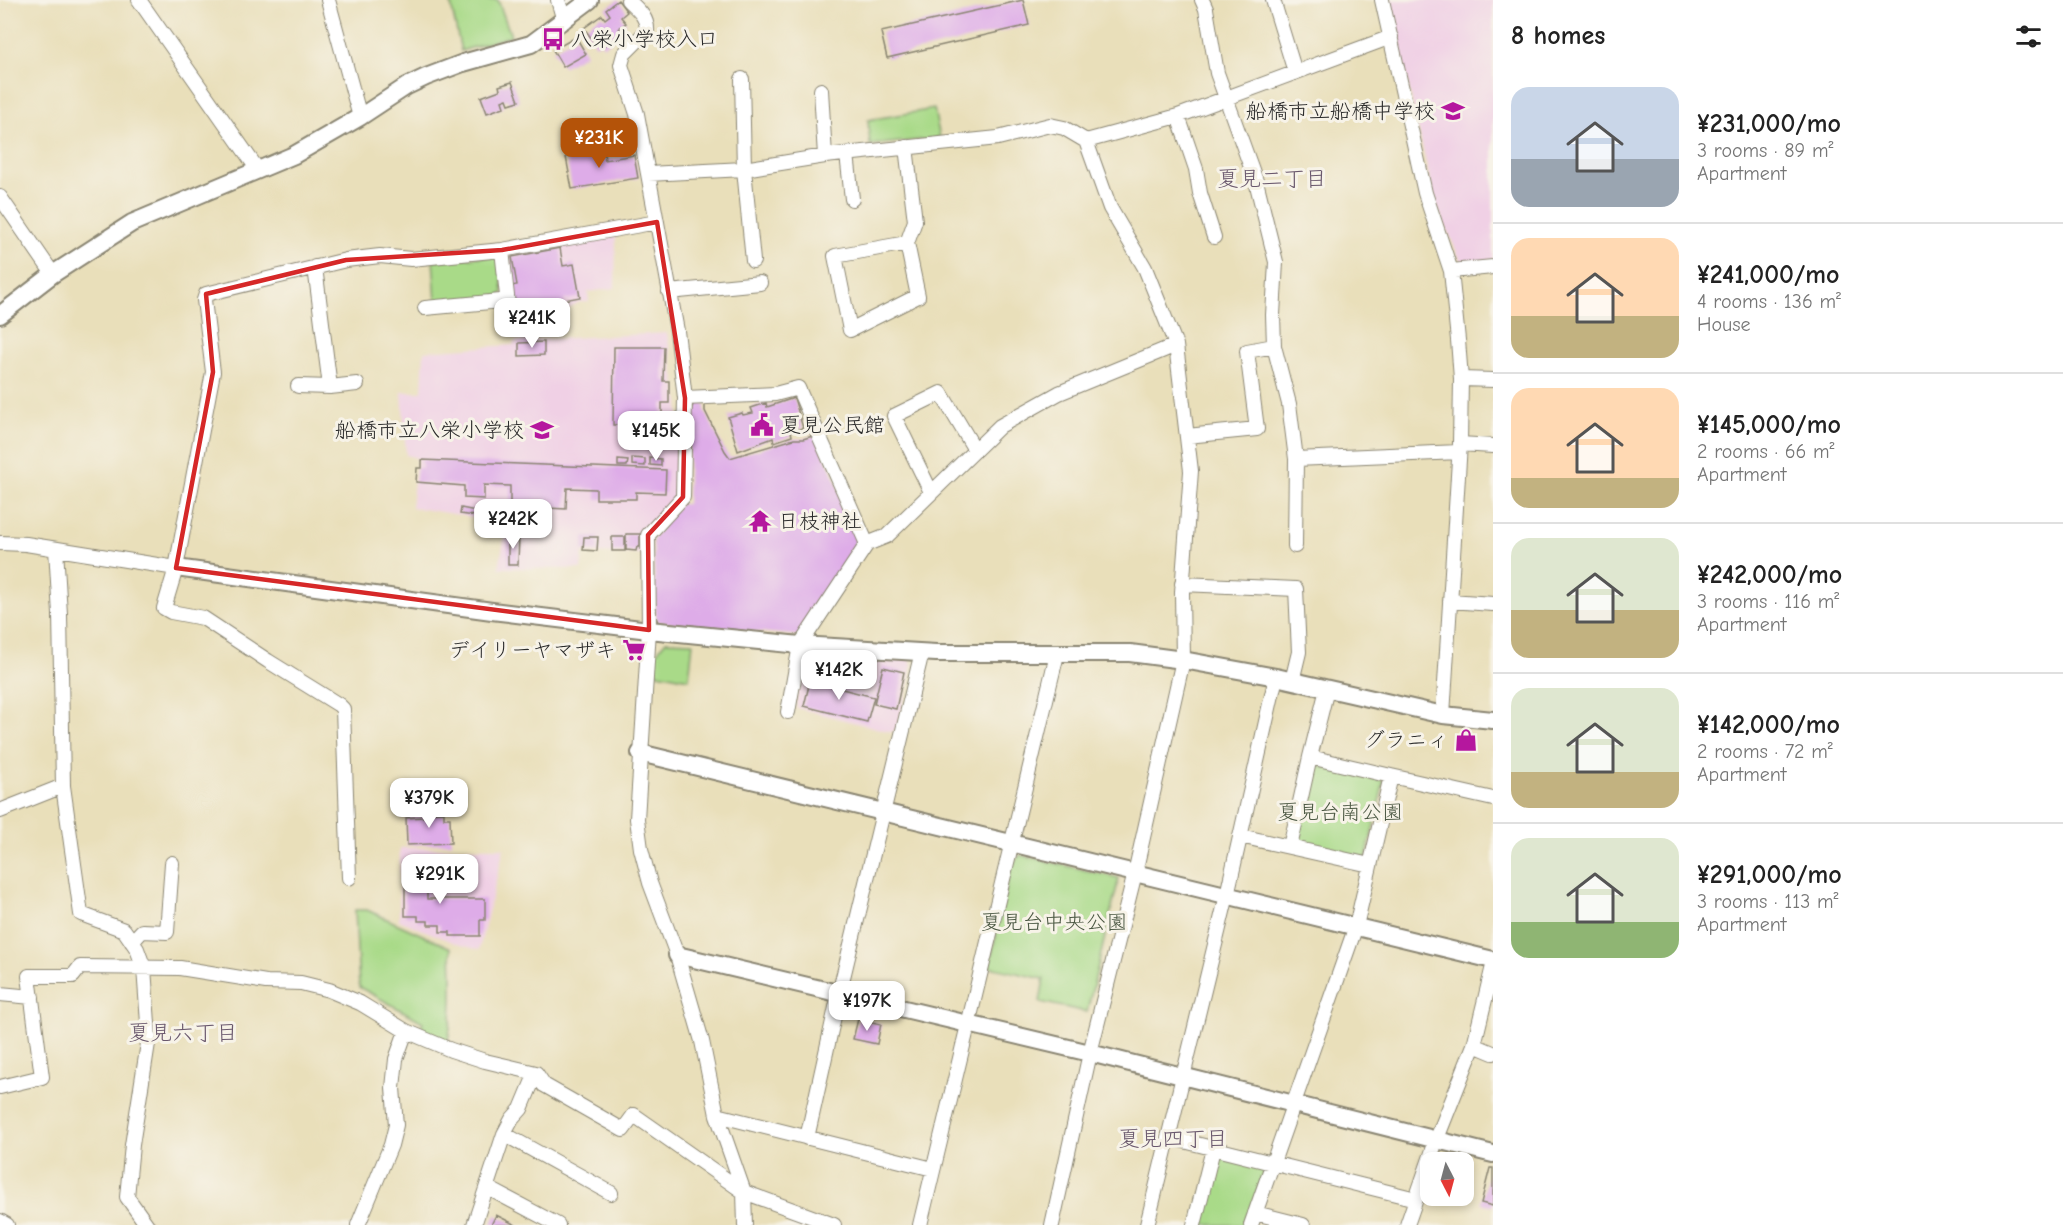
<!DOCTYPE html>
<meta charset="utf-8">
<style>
:root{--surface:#fff;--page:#f2f2f2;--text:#222;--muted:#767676;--line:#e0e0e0;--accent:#b45309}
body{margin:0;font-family:"Comic Neue","Klee One",sans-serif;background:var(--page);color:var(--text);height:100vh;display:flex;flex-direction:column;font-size:22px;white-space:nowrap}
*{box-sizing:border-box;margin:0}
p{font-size:20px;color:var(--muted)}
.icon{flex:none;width:33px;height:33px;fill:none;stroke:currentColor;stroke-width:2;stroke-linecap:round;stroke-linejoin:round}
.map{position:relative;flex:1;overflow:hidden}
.details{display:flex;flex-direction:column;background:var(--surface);width:570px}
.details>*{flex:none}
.needle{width:39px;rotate:174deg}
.fabs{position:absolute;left:1420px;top:1152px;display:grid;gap:12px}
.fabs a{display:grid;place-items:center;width:54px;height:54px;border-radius:12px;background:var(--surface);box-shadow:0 3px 9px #0003;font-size:30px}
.price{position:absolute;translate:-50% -51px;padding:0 14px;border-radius:12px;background:#fff;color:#222;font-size:20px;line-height:39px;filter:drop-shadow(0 2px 3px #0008)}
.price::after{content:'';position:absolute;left:50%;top:36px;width:18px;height:14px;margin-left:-9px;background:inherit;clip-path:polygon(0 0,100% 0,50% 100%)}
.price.current{background:var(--accent);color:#fff}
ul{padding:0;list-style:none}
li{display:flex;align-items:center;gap:18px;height:150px;padding:0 18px}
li+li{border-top:2px solid var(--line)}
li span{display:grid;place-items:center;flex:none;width:168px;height:120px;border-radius:18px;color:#555}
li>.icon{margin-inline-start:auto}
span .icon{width:72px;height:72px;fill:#fffc;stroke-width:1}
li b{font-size:26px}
h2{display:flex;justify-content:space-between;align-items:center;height:72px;padding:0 18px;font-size:26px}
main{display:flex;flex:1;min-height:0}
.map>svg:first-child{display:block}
</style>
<main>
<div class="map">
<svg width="1493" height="1225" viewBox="0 0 1493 1225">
<rect width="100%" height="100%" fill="#f7f3e8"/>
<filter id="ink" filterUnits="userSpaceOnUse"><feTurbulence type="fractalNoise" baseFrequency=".0167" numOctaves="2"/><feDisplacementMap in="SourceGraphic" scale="12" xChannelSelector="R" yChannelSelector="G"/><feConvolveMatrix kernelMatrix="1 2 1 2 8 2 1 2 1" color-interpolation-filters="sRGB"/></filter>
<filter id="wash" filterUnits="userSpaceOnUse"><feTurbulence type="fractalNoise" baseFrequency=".008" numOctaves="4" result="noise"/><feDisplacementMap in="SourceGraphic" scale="24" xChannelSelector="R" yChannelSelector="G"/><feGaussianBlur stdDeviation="1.35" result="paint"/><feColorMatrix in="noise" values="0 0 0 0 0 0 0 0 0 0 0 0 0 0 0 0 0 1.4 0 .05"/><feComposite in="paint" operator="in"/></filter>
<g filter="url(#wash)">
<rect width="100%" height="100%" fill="#e9dfba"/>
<!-- built -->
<path fill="#f0d0e5" d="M1389,0H1493V260L1462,264L1435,203Z
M616,233L615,288L588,292L589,302H579L567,310V315L513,316L508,259L511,254Z
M667,333L679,404L677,498L643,531L644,554L583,553L581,569L499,568L507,523L411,507L417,458L406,455L402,392H422L424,351L513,345L515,341Z
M802,653L910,659L912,665L898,728L892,732L797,708L796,704Z
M400,848H504L479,950L457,944L399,920Z"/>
<!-- green -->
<path fill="#a9da88" stroke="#6a825a" stroke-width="1.5" d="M450,0H498L511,36L461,51Z
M934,109L940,138L870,145L868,120Z
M496,256L500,261L503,293L496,298L436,302L433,260Z
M666,641L693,642L689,679L653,672L655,654Z
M1312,764L1384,781L1366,859L1297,844Z
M1020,855L1119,878L1087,1012L1040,1002L1044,979L989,967L1011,865Z
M355,910H367L451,948C452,979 454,1009 448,1040L442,1042L419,1033L423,1022L359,987Z
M1216,1155L1266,1167L1247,1225H1198Z"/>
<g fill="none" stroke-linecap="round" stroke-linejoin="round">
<!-- stream -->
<path stroke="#5fbbdd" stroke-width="4" d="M444,0V1"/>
</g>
<g id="blocks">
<!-- building -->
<path fill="#deace8" d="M618,0L627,12L621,17L626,23L619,28L623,32L604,46L600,42L596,45L584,28L602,15L605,19L610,15L606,9Z
M1023,0L1029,25L887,58L881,32Z
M576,37L586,54L563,67L553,50Z
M512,82L519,101L509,104L507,99L502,101L504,107L487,113L481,97L500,90L499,86Z
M594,146L595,153L604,151L605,160L634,155L638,178L572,189L566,157L579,155L577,149Z
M560,248L563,266L574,264L580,297L564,300L565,308L532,314L531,306L516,309L511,286L517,285L512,257Z
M544,342V355L519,356V343Z
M614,347H664L663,381H669V403H662V425H613Z
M794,398L803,428L791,431L792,436L774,442L773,438L738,451L728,417L742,413L743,415L753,413L751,408L766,403L767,407Z
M694,400L705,404V411L725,451L730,458L794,439H803L816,435L862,542L800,636L658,622L656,617L653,539L680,504H687L690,417Z
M632,458L645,459V466L632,465Z
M650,458L661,459V466L650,465Z
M422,460L666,470L665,493L636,492V499H596V489L567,488L566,509L510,506V486L484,485V499L464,498V486L416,482L417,468H422Z
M618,460L628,461L627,466H618Z
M461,508L476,511L475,516L460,514Z
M479,512L494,514L493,519L478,517Z
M626,534H640V547H637L636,551L626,550Z
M508,535H519L518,565H508Z
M584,537H598L597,551L583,550Z
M612,537H625V551H612Z
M883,667L904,672L896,709L874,704Z
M810,681L874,697L867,722L804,706Z
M444,812V818H450L451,843L407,845L406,818L423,817V813Z
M405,860H427V899H485V920H480V936H450V932H440V925H428V921H418V916H405Z
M858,1019L881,1024L877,1044L853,1039Z
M1490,1168H1493V1206L1481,1203Z
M496,1215L516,1225H491Z"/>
</g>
</g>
<g filter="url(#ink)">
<use href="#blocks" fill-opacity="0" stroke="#8a8572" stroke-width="1.5"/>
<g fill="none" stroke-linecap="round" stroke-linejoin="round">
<!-- minor casing -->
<g stroke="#8a8572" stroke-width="16">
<path id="minor" d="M139,0L258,170
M328,0L360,117
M558,0L564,21
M628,0C637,9 648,17 647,31L624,54L621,65L637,114L677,331L685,398L683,497L648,535L649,630L637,819L641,849L650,883L677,955L702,1041L717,1115L744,1192L745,1225
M1202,0L1206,9L1217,73L1256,181L1276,262L1273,315L1274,346L1289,404L1296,459L1295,546
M1273,0L1295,72
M1382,0L1425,193L1451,271L1458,340L1461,379L1460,444L1443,715
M742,79L744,169L753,261
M821,90L825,156
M1178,116L1196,169L1200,193L1214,237
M1086,141L1178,116L1391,37
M906,147L915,221L907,243L918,296L850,330L835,256L907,243
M847,154L852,199
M648,174L744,169L825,156L998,138L1050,125L1064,128L1086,141L1110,208L1145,268L1176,345L1191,471L1182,592L1183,660L1135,873L1090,1053L1052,1225
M0,197L53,274
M502,250L509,314
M315,267L330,387
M1451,271L1493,267
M669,292L760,283
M425,308L501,301L507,297
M1461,379L1493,380
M298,386L330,387L357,384
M685,398L775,394L798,388L867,544
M1187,436L1257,429L1247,351L1274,346
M1460,444L1493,446
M1296,459L1459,452
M931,492L894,416L941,393L975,450
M0,543L26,544L176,568
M56,549L60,614L63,786L81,914L124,930L137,949L144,968L149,1037L132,1145L127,1197L147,1225
M1182,584L1296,589L1299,652L1292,681
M1450,601L1493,604
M1327,689L1310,757L1391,776
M788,712L800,645L867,544L887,536L1000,426L1059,393L1176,345
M0,811L63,786
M1240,836L1370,865
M1290,847L1310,757
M349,878L343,709L339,705L268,661L203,618L171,612L164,608L176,568L213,372L204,300L206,294L346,260L380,256L411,259L502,250L657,222
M132,942L142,931L167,932L172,863
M0,994L32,997
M1474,1045L1493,1053
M0,1087L42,1077L29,976H73L80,967L180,968L266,982L301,983L329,990L360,1003L406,1031L451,1050L485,1061L536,1073L544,1085L623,1130L634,1115L744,1192L834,1225
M717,1115L933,1169
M504,1134L611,1193
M1168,1137L1416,1199
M807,1138L839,994L922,652
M488,1188L558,1225
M1255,1213L1303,1225
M0,1221L7,1225
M358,1225L391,1145L396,1125L393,1088L396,1059L406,1031
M474,1225L504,1134L512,1119L521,1109L536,1073
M920,1225L1057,654
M1147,1225L1227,895L1276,677
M1194,1225L1213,1149
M1251,1225L1356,926L1391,776L1493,799
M1407,1225L1436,1141L1474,1045L1493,966"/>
</g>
<!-- tertiary casing -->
<g stroke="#8a8572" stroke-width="20">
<path id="tertiary" d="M0,315L53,274L132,223L294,155L360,117L407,86L426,77L463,63L531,44L590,0
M176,568L492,611L649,630L800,645L936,653H1130L1183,660L1276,677L1443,715L1493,720
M640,753L1493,960
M677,955L1090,1053L1493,1154"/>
</g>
<!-- minor -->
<use href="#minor" stroke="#fff" stroke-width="14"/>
<!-- tertiary -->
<use href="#tertiary" stroke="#fff" stroke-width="16"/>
</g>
</g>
<!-- marked area -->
<path fill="none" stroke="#d62828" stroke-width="4.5" stroke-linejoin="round" d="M657,222L685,398L683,497L648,535L649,630L176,568L213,372L206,294L346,260L502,250Z"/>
<!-- icons -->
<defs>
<g id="bus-bare" transform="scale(1.8)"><path d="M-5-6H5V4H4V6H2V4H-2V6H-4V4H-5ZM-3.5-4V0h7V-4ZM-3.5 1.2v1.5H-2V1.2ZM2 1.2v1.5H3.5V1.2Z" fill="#b5179e" stroke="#f7f3e8" stroke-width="2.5" paint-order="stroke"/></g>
<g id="school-bare" transform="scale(1.8)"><path d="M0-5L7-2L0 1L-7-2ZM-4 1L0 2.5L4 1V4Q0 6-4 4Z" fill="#b5179e" stroke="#f7f3e8" stroke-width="2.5" paint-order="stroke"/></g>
<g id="civic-bare" transform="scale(1.8)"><path d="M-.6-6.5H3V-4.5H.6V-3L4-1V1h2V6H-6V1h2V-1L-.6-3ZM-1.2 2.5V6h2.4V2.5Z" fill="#b5179e" stroke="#f7f3e8" stroke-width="2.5" paint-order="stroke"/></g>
<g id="temple-bare" transform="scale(1.8)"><path d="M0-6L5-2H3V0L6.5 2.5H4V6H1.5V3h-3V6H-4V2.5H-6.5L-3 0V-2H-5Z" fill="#b5179e" stroke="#f7f3e8" stroke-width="2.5" paint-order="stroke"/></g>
<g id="supermarket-bare" transform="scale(1.8)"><path d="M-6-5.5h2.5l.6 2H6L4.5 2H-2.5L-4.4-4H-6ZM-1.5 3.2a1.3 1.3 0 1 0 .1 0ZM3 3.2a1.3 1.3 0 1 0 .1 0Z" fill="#b5179e" stroke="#f7f3e8" stroke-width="2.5" paint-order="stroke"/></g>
<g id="shop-bare" transform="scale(1.8)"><path d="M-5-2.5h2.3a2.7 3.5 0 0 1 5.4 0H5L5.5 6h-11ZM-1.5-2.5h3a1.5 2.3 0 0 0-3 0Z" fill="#b5179e" stroke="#f7f3e8" stroke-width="2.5" paint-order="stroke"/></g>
</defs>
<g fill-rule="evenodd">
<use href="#bus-bare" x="553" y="39"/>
<use href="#school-bare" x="1453" y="111"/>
<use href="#civic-bare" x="762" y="425"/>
<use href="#school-bare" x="542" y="430"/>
<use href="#temple-bare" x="760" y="521"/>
<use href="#supermarket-bare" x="634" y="650"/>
<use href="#shop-bare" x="1466" y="740"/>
</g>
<g text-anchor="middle" stroke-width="6" stroke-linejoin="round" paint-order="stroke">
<!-- poi labels -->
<g font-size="21" fill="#2b2b2b" stroke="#f7f3e8" text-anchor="end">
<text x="571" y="46" text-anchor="start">八栄小学校入口</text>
<text x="1435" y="118">船橋市立船橋中学校</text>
<text x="780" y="432" text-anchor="start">夏見公民館</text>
<text x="524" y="437">船橋市立八栄小学校</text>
<text x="778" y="528" text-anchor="start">日枝神社</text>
<text x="616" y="657">デイリーヤマザキ</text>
<text x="1448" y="747">グラニィ</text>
</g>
<!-- park labels -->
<g font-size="21" fill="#4a5742" stroke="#f7f3e8">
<text x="1340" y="819">夏見台南公園</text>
<text x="1054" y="929">夏見台中央公園</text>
</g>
<!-- neighbourhood labels -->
<g font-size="22" fill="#6a586d" stroke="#f7f3e8">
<text x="1272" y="186">夏見二丁目</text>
<text x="183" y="1040">夏見六丁目</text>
<text x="1173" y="1146">夏見四丁目</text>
</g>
</g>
</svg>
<div class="fabs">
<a><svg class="needle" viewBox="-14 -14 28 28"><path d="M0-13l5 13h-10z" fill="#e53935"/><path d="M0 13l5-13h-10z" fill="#767676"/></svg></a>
</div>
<b class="price current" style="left:599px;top:169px">¥231K</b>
<b class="price" style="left:532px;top:349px">¥241K</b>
<b class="price" style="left:656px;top:462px">¥145K</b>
<b class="price" style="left:513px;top:550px">¥242K</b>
<b class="price" style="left:839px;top:701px">¥142K</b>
<b class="price" style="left:429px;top:829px">¥379K</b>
<b class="price" style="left:440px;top:905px">¥291K</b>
<b class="price" style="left:867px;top:1032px">¥197K</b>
</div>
<section class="details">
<h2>8 homes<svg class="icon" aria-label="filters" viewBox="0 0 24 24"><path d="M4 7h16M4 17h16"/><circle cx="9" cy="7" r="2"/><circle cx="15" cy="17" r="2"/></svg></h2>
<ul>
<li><span style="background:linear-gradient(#c9d6e8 60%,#9aa5b1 0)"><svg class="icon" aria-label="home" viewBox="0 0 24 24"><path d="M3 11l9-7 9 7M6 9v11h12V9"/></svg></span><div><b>¥231,000/mo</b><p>3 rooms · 89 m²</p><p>Apartment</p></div></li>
<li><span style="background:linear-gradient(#ffd9b3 65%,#c2b280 0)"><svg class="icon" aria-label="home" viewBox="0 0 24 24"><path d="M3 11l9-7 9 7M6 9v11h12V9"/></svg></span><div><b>¥241,000/mo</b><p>4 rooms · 136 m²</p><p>House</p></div></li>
<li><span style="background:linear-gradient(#ffd9b3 75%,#c2b280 0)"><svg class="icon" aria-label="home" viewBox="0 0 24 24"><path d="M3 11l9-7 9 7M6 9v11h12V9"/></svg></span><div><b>¥145,000/mo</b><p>2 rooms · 66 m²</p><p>Apartment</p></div></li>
<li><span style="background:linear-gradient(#dfe7d0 60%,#c2b280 0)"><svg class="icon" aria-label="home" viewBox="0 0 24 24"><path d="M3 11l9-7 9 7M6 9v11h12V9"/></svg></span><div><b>¥242,000/mo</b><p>3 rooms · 116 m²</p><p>Apartment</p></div></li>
<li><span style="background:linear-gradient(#dfe7d0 70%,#c2b280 0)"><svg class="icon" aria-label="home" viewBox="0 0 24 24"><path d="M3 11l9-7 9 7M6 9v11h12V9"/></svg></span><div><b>¥142,000/mo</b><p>2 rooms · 72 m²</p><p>Apartment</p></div></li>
<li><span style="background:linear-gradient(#dfe7d0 70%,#8fb573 0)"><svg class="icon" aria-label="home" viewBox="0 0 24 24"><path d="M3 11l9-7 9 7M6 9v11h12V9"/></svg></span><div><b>¥291,000/mo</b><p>3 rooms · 113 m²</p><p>Apartment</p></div></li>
</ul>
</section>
</main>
